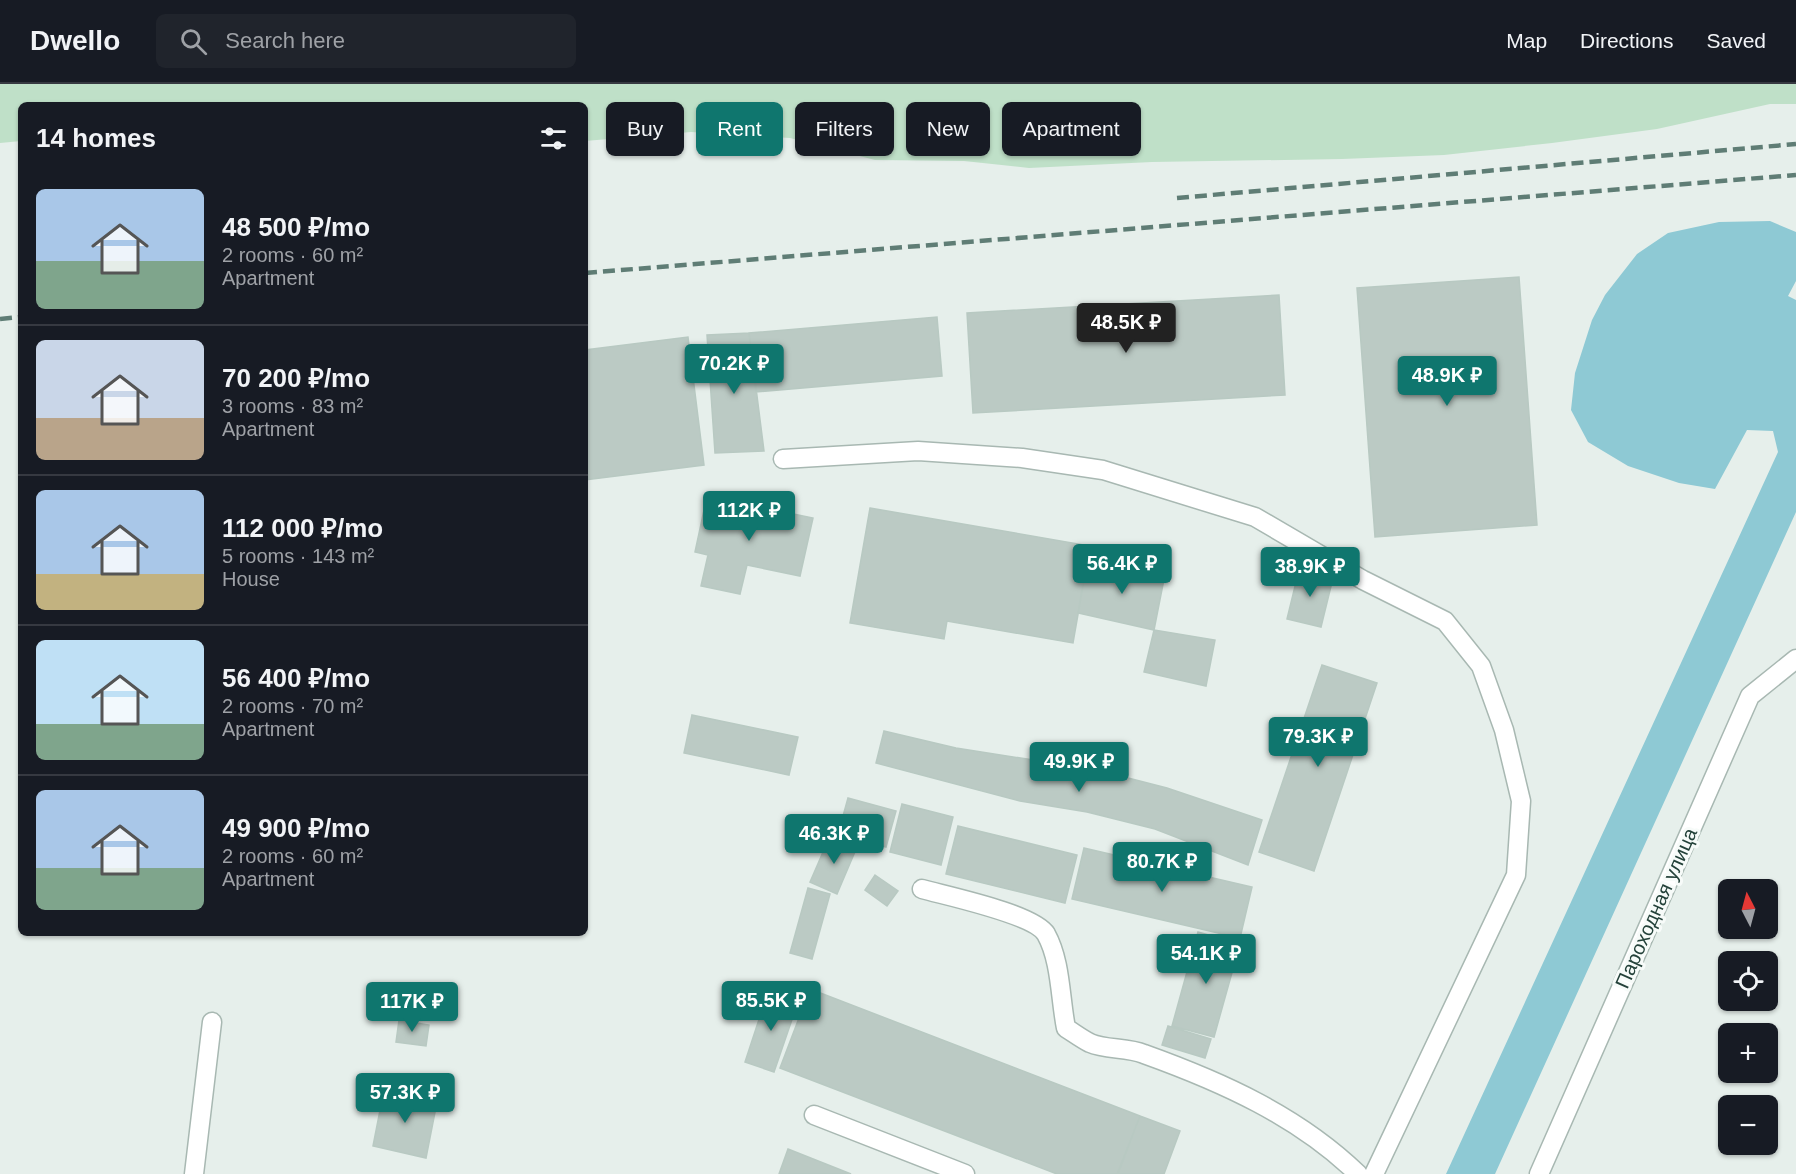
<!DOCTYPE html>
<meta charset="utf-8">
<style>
:root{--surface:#171b24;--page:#20242c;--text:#f1f3f6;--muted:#9ea1a6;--line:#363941;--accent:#0f766e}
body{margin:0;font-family:Arial,sans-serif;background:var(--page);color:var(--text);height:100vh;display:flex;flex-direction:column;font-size:22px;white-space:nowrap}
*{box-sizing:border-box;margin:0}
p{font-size:20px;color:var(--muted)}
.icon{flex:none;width:33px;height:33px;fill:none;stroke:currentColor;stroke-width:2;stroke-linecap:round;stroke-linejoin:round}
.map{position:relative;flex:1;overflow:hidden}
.drawer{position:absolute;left:18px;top:18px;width:570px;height:834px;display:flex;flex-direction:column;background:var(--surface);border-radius:9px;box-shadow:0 2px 4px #0004}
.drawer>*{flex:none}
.hud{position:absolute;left:606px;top:18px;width:570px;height:54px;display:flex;gap:12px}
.needle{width:39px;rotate:354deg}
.fabs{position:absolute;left:1718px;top:795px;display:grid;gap:12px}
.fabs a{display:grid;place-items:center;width:60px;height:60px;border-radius:9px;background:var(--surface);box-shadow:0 2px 4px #0004;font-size:30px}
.price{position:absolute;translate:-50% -51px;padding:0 14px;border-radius:6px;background:var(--accent);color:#fff;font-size:20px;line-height:39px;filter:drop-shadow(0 2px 3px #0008)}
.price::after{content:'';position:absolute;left:50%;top:36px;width:18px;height:14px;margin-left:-9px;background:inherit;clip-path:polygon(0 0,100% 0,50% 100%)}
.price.selected{background:#222;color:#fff}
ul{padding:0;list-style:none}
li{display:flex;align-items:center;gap:18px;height:150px;padding:0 18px}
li+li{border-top:2px solid var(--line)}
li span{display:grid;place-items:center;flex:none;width:168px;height:120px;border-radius:9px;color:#555}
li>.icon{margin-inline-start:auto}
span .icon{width:72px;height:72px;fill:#fffc;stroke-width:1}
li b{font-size:26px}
h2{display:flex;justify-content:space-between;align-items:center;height:72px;padding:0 18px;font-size:26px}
.tag{padding:0 21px;border-radius:9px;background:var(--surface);box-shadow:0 2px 4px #0004;font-size:21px;line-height:54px}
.tag.selected{background:var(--accent);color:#fff}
header{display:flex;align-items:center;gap:36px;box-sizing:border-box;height:84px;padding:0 30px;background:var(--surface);border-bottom:2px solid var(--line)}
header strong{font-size:28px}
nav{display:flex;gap:33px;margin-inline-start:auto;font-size:21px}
.search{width:420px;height:54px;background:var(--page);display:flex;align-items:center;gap:15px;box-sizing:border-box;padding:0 21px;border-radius:9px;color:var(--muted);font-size:22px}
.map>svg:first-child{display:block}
</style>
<header>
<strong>Dwello</strong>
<div class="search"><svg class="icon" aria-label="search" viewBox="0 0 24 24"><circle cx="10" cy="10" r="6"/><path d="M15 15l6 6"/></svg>Search here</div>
<nav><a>Map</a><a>Directions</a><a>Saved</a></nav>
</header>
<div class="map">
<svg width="1796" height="1090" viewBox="0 0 1796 1090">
<rect width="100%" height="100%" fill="#e6efeb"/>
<!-- green -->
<path fill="#bfe0c8" d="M0,0H1796V20H1770L1657,45L1552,59L1444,71L1342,75L1152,78L1029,84L964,77L875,76L790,54L691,48L585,57V21H21V57L0,59Z"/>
<!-- water -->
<path fill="#8ec9d4" d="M1770,137L1796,148V197L1788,212L1796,216V428L1495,1090H1446L1778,368L1773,347L1747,346L1715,405L1679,399L1628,382L1588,358L1571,326L1575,289L1592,236L1605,211L1637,170L1668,149L1719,138Z"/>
<!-- building -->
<path fill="#bbcac4" stroke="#b8c9c2" stroke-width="1.5" d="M1519,193L1537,441L1375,453L1357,204Z
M1279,211L1285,311L973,329L967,229Z
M937,233L942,292L756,308L749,249Z
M749,249L764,367L715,369L707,251Z
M688,253L704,381L585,396V266Z
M707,412L813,434L800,492L747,481L740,510L701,502L708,471L695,468Z
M870,424L1090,462L1073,559L947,537L944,555L850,539Z
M1087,477L1165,490L1154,546L1078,529Z
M1299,486L1333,494L1321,543L1287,535Z
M1154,546L1215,556L1206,602L1144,588Z
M1322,581L1377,599L1314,787L1259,768Z
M692,631L798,653L789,691L684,669Z
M884,647L956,664L1097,686L1167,704L1262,736L1248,781L1155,745L1087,728L1020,717L876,679Z
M848,714L896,727L886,763L838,750Z
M902,720L953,733L941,781L890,768Z
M958,742L1077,771L1065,819L946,790Z
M830,752L857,763L837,810L810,798Z
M1084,764L1252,803L1240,854L1072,815Z
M875,791L898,807L887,822L865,806Z
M808,804L830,810L812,875L790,869Z
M1198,848L1240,860L1214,953L1172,942Z
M810,905L1140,1032L1117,1090H1057L780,984Z
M768,908L798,918L774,988L745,978Z
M399,936L429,941L426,962L396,958Z
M1168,942L1211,955L1205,974L1162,961Z
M384,1006L437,1018L426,1074L373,1062Z
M1140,1032L1180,1047L1164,1090H1118Z
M788,1065L851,1090H779Z"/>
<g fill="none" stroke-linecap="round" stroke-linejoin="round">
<!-- minor casing -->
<g stroke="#a8b8b2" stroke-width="21">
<path id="minor" d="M783,375L918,367L1022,374L1103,386L1255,433L1363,496L1445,537L1481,582L1504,646L1521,717L1516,791L1374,1090
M922,805C947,812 1034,830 1046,850C1061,877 1060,914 1066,944C1074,949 1082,955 1090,959C1106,966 1127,963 1144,970C1222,998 1298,1032 1358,1090
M814,1031L965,1090
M194,1090L212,938
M1539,1090L1750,612L1796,575"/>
</g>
<!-- minor -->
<use href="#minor" stroke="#fff" stroke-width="18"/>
<!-- rail -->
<path stroke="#5f7d75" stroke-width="4.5" stroke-dasharray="12 6" stroke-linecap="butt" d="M1177,114L1796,60
M585,189L1796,91
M0,235L21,233"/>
</g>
<g text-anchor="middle" stroke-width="6" stroke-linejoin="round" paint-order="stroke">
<!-- street labels -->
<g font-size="20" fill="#24423a" stroke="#f7fbf9">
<text transform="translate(1656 824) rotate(-66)" y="7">Пароходная улица</text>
</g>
</g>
</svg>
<div class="fabs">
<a><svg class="needle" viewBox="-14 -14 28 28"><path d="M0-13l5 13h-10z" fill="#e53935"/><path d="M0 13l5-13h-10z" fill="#9ea1a6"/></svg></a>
<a><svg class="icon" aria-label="locate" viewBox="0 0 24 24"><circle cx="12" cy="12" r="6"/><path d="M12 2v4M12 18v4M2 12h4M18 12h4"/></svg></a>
<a>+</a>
<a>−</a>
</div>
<b class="price selected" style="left:1126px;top:270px">48.5K ₽</b>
<b class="price" style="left:734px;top:311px">70.2K ₽</b>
<b class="price" style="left:1447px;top:323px">48.9K ₽</b>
<b class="price" style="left:749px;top:458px">112K ₽</b>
<b class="price" style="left:1122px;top:511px">56.4K ₽</b>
<b class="price" style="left:1310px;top:514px">38.9K ₽</b>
<b class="price" style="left:1318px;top:684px">79.3K ₽</b>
<b class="price" style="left:1079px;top:709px">49.9K ₽</b>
<b class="price" style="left:834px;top:781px">46.3K ₽</b>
<b class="price" style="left:1162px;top:809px">80.7K ₽</b>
<b class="price" style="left:1206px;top:901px">54.1K ₽</b>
<b class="price" style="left:771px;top:948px">85.5K ₽</b>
<b class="price" style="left:412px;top:949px">117K ₽</b>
<b class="price" style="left:405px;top:1040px">57.3K ₽</b>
<div class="hud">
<a class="tag">Buy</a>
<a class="tag selected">Rent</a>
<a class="tag">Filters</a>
<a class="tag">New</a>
<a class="tag">Apartment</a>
</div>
<section class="drawer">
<h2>14 homes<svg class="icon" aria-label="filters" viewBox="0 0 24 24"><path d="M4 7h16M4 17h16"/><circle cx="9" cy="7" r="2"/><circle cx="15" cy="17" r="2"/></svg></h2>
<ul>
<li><span style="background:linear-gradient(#a9c7e8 60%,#7fa58c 0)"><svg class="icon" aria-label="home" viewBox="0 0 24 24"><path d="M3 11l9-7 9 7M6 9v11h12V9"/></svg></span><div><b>48 500 ₽/mo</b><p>2 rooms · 60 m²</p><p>Apartment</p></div></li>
<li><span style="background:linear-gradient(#c9d6e8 65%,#b9a48a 0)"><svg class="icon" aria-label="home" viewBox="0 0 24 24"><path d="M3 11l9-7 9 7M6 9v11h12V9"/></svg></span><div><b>70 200 ₽/mo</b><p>3 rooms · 83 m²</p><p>Apartment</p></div></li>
<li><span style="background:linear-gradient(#a9c7e8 70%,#c2b280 0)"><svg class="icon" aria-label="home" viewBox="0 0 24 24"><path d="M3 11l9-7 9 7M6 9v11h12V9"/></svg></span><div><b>112 000 ₽/mo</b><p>5 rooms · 143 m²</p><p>House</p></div></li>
<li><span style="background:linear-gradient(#bfe0f5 70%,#7fa58c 0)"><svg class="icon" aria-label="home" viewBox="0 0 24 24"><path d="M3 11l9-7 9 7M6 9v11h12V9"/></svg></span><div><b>56 400 ₽/mo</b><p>2 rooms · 70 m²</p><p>Apartment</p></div></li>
<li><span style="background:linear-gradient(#a9c7e8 65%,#7fa58c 0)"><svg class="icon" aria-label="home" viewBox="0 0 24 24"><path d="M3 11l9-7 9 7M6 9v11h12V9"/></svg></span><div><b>49 900 ₽/mo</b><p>2 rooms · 60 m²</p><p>Apartment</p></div></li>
</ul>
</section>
</div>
